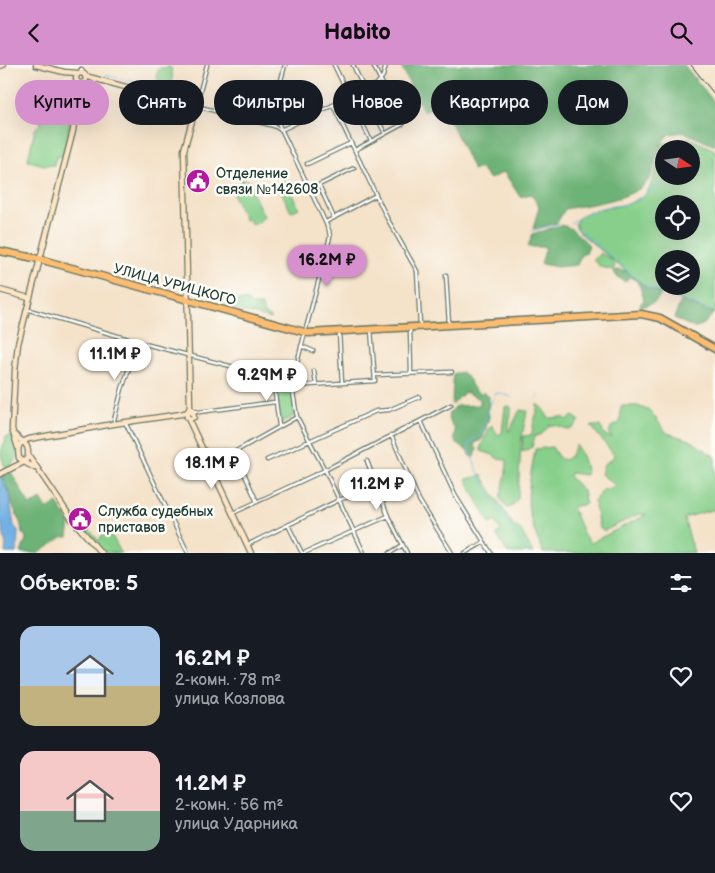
<!DOCTYPE html>
<html lang="ru">
<meta charset="utf-8">
<style>
:root{--surface:#171b24;--page:#20242c;--text:#f1f3f6;--muted:#9ea1a6;--accent:#d690ce}
body{margin:0;font-family:"Balsamiq Sans",sans-serif;background:var(--page);color:var(--text);height:100vh;display:flex;flex-direction:column;font-size:19px;white-space:nowrap}
*{box-sizing:border-box;margin:0}
p{font-size:16px;color:var(--muted)}
.icon{flex:none;width:28px;height:28px;fill:none;stroke:currentColor;stroke-width:2;stroke-linecap:round;stroke-linejoin:round}
.map{position:relative;height:488px;overflow:hidden}
.panel{display:flex;flex-direction:column;background:var(--surface);flex:1}
.panel>*{flex:none}
.hud{position:absolute;left:15px;top:15px;width:685px;height:45px;display:flex;gap:10px}
.needle{width:32px;rotate:103deg}
.controls{position:absolute;left:655px;top:75px;display:grid;gap:10px}
.controls a{display:grid;place-items:center;width:45px;height:45px;border-radius:50%;background:var(--surface);box-shadow:0 5px 20px #0002;font-size:25px}
.price{position:absolute;translate:-50% -42px;padding:0 11px;border-radius:18px;background:#fff;color:#222;font-size:16px;line-height:32px;filter:drop-shadow(0 1px 2px #0008)}
.price::after{content:'';position:absolute;left:50%;top:30px;width:15px;height:11px;margin-left:-8px;background:inherit;clip-path:polygon(0 0,100% 0,50% 100%)}
.price.active{background:var(--accent);color:#111}
ul{padding:0;list-style:none}
li{display:flex;align-items:center;gap:15px;height:125px;padding:0 20px}
li span{display:grid;place-items:center;flex:none;width:140px;height:100px;border-radius:15px;color:#555}
li>.icon{margin-inline-start:auto}
span .icon{width:60px;height:60px;fill:#fffc;stroke-width:1}
li b{font-size:21px}
h2{display:flex;justify-content:space-between;align-items:center;height:60px;padding:0 20px;font-size:21px}
.tag{padding:0 18px;border-radius:22px;background:var(--surface);box-shadow:0 5px 20px #0002;font-size:18px;line-height:45px}
.tag.active{background:var(--accent);color:#111}
header{display:flex;justify-content:space-between;align-items:center;height:65px;padding:0 20px;background:var(--accent);color:#111;font-size:22px;font-weight:800}
.map>svg:first-child{display:block}
</style>
<header><svg class="icon" aria-label="back" viewBox="0 0 24 24"><path d="M15 5l-7 7 7 7"/></svg>Habito<svg class="icon" aria-label="search" viewBox="0 0 24 24"><circle cx="10" cy="10" r="6"/><path d="M15 15l6 6"/></svg></header>
<div class="map">
<svg width="715" height="488" viewBox="0 0 715 488">
<rect width="100%" height="100%" fill="#fdfcf7"/>
<filter id="ink" filterUnits="userSpaceOnUse"><feTurbulence type="fractalNoise" baseFrequency=".02" numOctaves="2"/><feDisplacementMap in="SourceGraphic" scale="10" xChannelSelector="R" yChannelSelector="G"/><feConvolveMatrix kernelMatrix="1 2 1 2 8 2 1 2 1" color-interpolation-filters="sRGB"/></filter>
<filter id="wash" filterUnits="userSpaceOnUse"><feTurbulence type="fractalNoise" baseFrequency=".0096" numOctaves="4" result="noise"/><feDisplacementMap in="SourceGraphic" scale="20" xChannelSelector="R" yChannelSelector="G"/><feGaussianBlur stdDeviation="1.12" result="paint"/><feColorMatrix in="noise" values="0 0 0 0 0 0 0 0 0 0 0 0 0 0 0 0 0 1.4 0 .05"/><feComposite in="paint" operator="in"/></filter>
<g filter="url(#wash)">
<rect width="100%" height="100%" fill="#f4e2c9"/>
<!-- green -->
<path fill="#87cf8a" stroke="#53865f" fill-rule="evenodd" d="M167,1L171,3C173,12 173,15 168,22C161,16 151,15 160,3H165Z
M241,16L271,24L268,34L264,33L261,42L254,40L256,31L246,29L245,34L237,32L238,28H239L242,19Z
M63,20L75,22L72,48L58,46Z
M42,51H58L71,54L63,91L56,92L54,100H44L29,96L28,94L35,64L40,60Z
M689,73L715,85V248L646,222L616,198L613,205L601,202L593,195L600,188L614,196L580,168L575,159C582,137 633,148 647,127C656,113 658,94 662,79ZM664,84H691V111H664ZM664,139H691V166H664ZM664,194H691V221H664Z
M241,114L251,116L250,123L264,151L260,156L252,160L248,154L245,155L233,130L240,119Z
M284,114L299,143L291,147L277,118Z
M237,235L248,236L250,240H262L264,249L271,252V254L226,242L228,238Z
M276,314L291,319L295,350L281,359L274,315Z
M537,339L542,343L549,353L562,352L567,355L573,351L579,355C569,372 565,360 550,360L542,369L535,371L532,382L522,387L523,371L531,370C534,362 533,355 537,348Z
M508,341L511,342V349L508,364L509,367L520,345L527,346L521,376L518,433L511,442L507,443L500,433C503,422 507,407 507,395L498,394L493,390L481,386V381L490,362L492,360L498,370L502,368L505,342Z
M621,341H638L650,346L667,368L690,375L715,392V444L684,453L694,488H543C538,475 532,461 529,447C526,426 532,405 535,384L552,382L559,393L564,395L570,392L576,380C582,390 586,398 586,410L570,408L569,411L583,426L586,439L572,442L583,468L590,478L646,450L639,449L604,466L599,463L594,436L603,425L616,421L601,409L604,399L612,394L614,390L591,361H600L605,370L612,373L609,369L611,362L620,358Z
M11,369C16,383 23,396 6,404L1,391L2,381L5,378L6,372Z
M481,409L513,460L521,465L533,488H508L496,469L501,466L495,456L490,459L466,414L476,412Z
M89,464L98,475L101,474V471L110,467L121,488H104L86,467Z"/>
<!-- forest -->
<path fill="#6db276" stroke="#467855" d="M400,0H684L715,38V81L684,67L669,69C656,81 657,96 651,111C640,135 588,139 565,144L557,158L533,164L539,141L531,129L520,132L504,107L490,114L479,103L473,105L442,38L424,47Z
M562,160L572,164L589,180L586,188L581,190L577,200L557,202L541,199L546,182H528L532,169Z
M619,205L626,206L646,222L662,229L655,237L641,242L640,239L644,235C641,225 639,213 628,212L626,217L617,212L614,206Z
M681,236L714,248L704,259L694,263L674,253Z
M462,307L470,315C471,322 475,325 481,329L483,327L489,332L488,345L489,352L483,372L481,375L474,379L477,384L475,391L472,393L468,386L456,378L454,373L455,365L448,353L449,348L456,341L480,340V334L465,327L452,340L453,309Z
M11,407L30,441L41,434L47,444L57,438L70,458L68,472H63L39,488H21L26,474L25,470L22,469C22,452 9,441 11,430L2,415V411Z"/>
<!-- water -->
<path fill="#72b0e5" stroke="#48768c" d="M0,409L9,429L14,461L18,465L17,488H5L6,480L0,452Z"/>
<g fill="none" stroke-linecap="round" stroke-linejoin="round">
<!-- stream -->
<path stroke="#72b0e5" stroke-width="1" d="M106,10L134,17
M691,109L694,108
M571,158L585,149L605,142L628,139L660,121L686,111
M575,162L647,222L710,246
M532,166L559,159
M511,332L499,328L495,329L488,346L483,367L468,379C480,423 506,450 528,488
M537,334L538,330"/>
</g>
</g>
<g filter="url(#ink)">
<g fill="none" stroke-linecap="round" stroke-linejoin="round">
<!-- street casing -->
<g stroke="#6a7768" stroke-width="5">
<path id="street" d="M207,0L196,41L274,61L281,65
M285,0L275,38L274,49L329,165L330,172L292,317V321L297,352L325,405L364,488
M334,0L371,76
M353,0L385,69
M81,4L84,9
M333,40L387,153L417,206L420,260
M281,65L377,19L383,11L386,0
M355,85L403,59L373,0
M307,99L351,78
M334,153L319,120L354,103
M326,157L376,130
M446,210L449,259
M26,244L145,279L292,317
M410,262L411,308
M339,267L342,318
M301,281L313,286
M314,306L316,319
M375,310L452,307
M273,312L279,361
M293,321L375,316L371,265
M193,346L199,347L275,337
M421,356L455,430L491,488
M125,357L188,488
M113,359L122,324L138,277
M391,370L419,435L452,488
M267,395L376,346L389,345L419,332
M367,396L388,451L407,488
M240,399L257,437
M211,400L297,352
M233,448L325,405L451,340
M288,460L302,488
M247,480L339,435L377,422
M304,488L388,451
M390,488L403,480
M465,488L484,477"/>
</g>
<!-- secondary casing -->
<g stroke="#6a7768" stroke-width="7">
<path id="secondary" d="M36,0L64,7L77,8
M0,1L3,0
M76 13a5 5 0 1 1 10 0a5 5 0 1 1-10 0Z
M85,11L196,41L184,85L190,342L188,346
M0,225L29,233
M187,347V351L251,488
M187,352L190,354L194,352L192,345
M15,370C24,379 29,377 28,392L24,397L19,393C17,382 18,378 29,374L113,359L181,349L192,346
M18,383L12,364L15,305L18,279L73,66L79,23L83,18
M29,391L71,453L101,488
M0,409L24,397L35,403"/>
</g>
<!-- highway casing -->
<g stroke="#6a7768" stroke-width="9">
<path id="highway" d="M0,186L39,194L308,268L641,249L660,253L715,284"/>
</g>
<!-- street -->
<use href="#street" stroke="#fff" stroke-width="2.5"/>
<!-- secondary -->
<use href="#secondary" stroke="#fee5c5" stroke-width="4.5"/>
<!-- highway -->
<use href="#highway" stroke="#fcbd6f" stroke-width="6"/>
<!-- rail -->
<path stroke="#1f3d34" stroke-width="1" d="M691,0L715,30"/>
</g>
</g>
<!-- icons -->
<defs>
<g id="civic-disc" transform="scale(1.25)"><circle r="9.5" fill="#b5179e" stroke="#fdfcf7"/><path d="M-.6-6.5H3V-4.5H.6V-3L4-1V1h2V6H-6V1h2V-1L-.6-3ZM-1.2 2.5V6h2.4V2.5Z" fill="#fff"/></g>
</defs>
<g fill-rule="evenodd">
<use href="#civic-disc" x="198" y="116"/>
<use href="#civic-disc" x="80" y="454"/>
</g>
<g text-anchor="middle" stroke-width="5" stroke-linejoin="round" paint-order="stroke">
<!-- poi labels -->
<g font-size="14" fill="#1f3d34" stroke="#fdfcf7" text-anchor="start">
<text x="216" y="113">Отделение<tspan x="216" dy="16">связи №142608</tspan></text>
<text x="98" y="451">Служба судебных<tspan x="98" dy="16">приставов</tspan></text>
</g>
<!-- street labels -->
<g font-size="14" fill="#1f3d34" stroke="#fdfcf7">
<text transform="translate(175 219) rotate(15)" y="5">УЛИЦА УРИЦКОГО</text>
</g>
</g>
</svg>
<div class="controls">
<a><svg class="needle" viewBox="-14 -14 28 28"><path d="M0-13l5 13h-10z" fill="#e53935"/><path d="M0 13l5-13h-10z" fill="#9ea1a6"/></svg></a>
<a><svg class="icon" aria-label="locate" viewBox="0 0 24 24"><circle cx="12" cy="12" r="6"/><path d="M12 2v4M12 18v4M2 12h4M18 12h4"/></svg></a>
<a><svg class="icon" aria-label="layers" viewBox="0 0 24 24"><path d="M12 4l9 5-9 5-9-5zM3 14l9 5 9-5"/></svg></a>
</div>
<b class="price active" style="left:327px;top:222px">16.2M ₽</b>
<b class="price" style="left:115px;top:316px">11.1M ₽</b>
<b class="price" style="left:267px;top:337px">9.29M ₽</b>
<b class="price" style="left:212px;top:425px">18.1M ₽</b>
<b class="price" style="left:377px;top:446px">11.2M ₽</b>
<div class="hud">
<a class="tag active">Купить</a>
<a class="tag">Снять</a>
<a class="tag">Фильтры</a>
<a class="tag">Новое</a>
<a class="tag">Квартира</a>
<a class="tag">Дом</a>
</div>
</div>
<section class="panel">
<h2>Объектов: 5<svg class="icon" aria-label="filters" viewBox="0 0 24 24"><path d="M4 7h16M4 17h16"/><circle cx="9" cy="7" r="2"/><circle cx="15" cy="17" r="2"/></svg></h2>
<ul>
<li><span style="background:linear-gradient(#a9c7e8 60%,#c2b280 0)"><svg class="icon" aria-label="home" viewBox="0 0 24 24"><path d="M3 11l9-7 9 7M6 9v11h12V9"/></svg></span><div><b>16.2M ₽</b><p>2-комн. · 78 m²</p><p>улица Козлова</p></div><svg class="icon" aria-label="heart" viewBox="0 0 24 24"><path d="M12 20l-8-8c-3-5 5-10 8-4 3-6 11-1 8 4z"/></svg></li>
<li><span style="background:linear-gradient(#f6c9c9 60%,#7fa58c 0)"><svg class="icon" aria-label="home" viewBox="0 0 24 24"><path d="M3 11l9-7 9 7M6 9v11h12V9"/></svg></span><div><b>11.2M ₽</b><p>2-комн. · 56 m²</p><p>улица Ударника</p></div><svg class="icon" aria-label="heart" viewBox="0 0 24 24"><path d="M12 20l-8-8c-3-5 5-10 8-4 3-6 11-1 8 4z"/></svg></li>
</ul>
</section>
